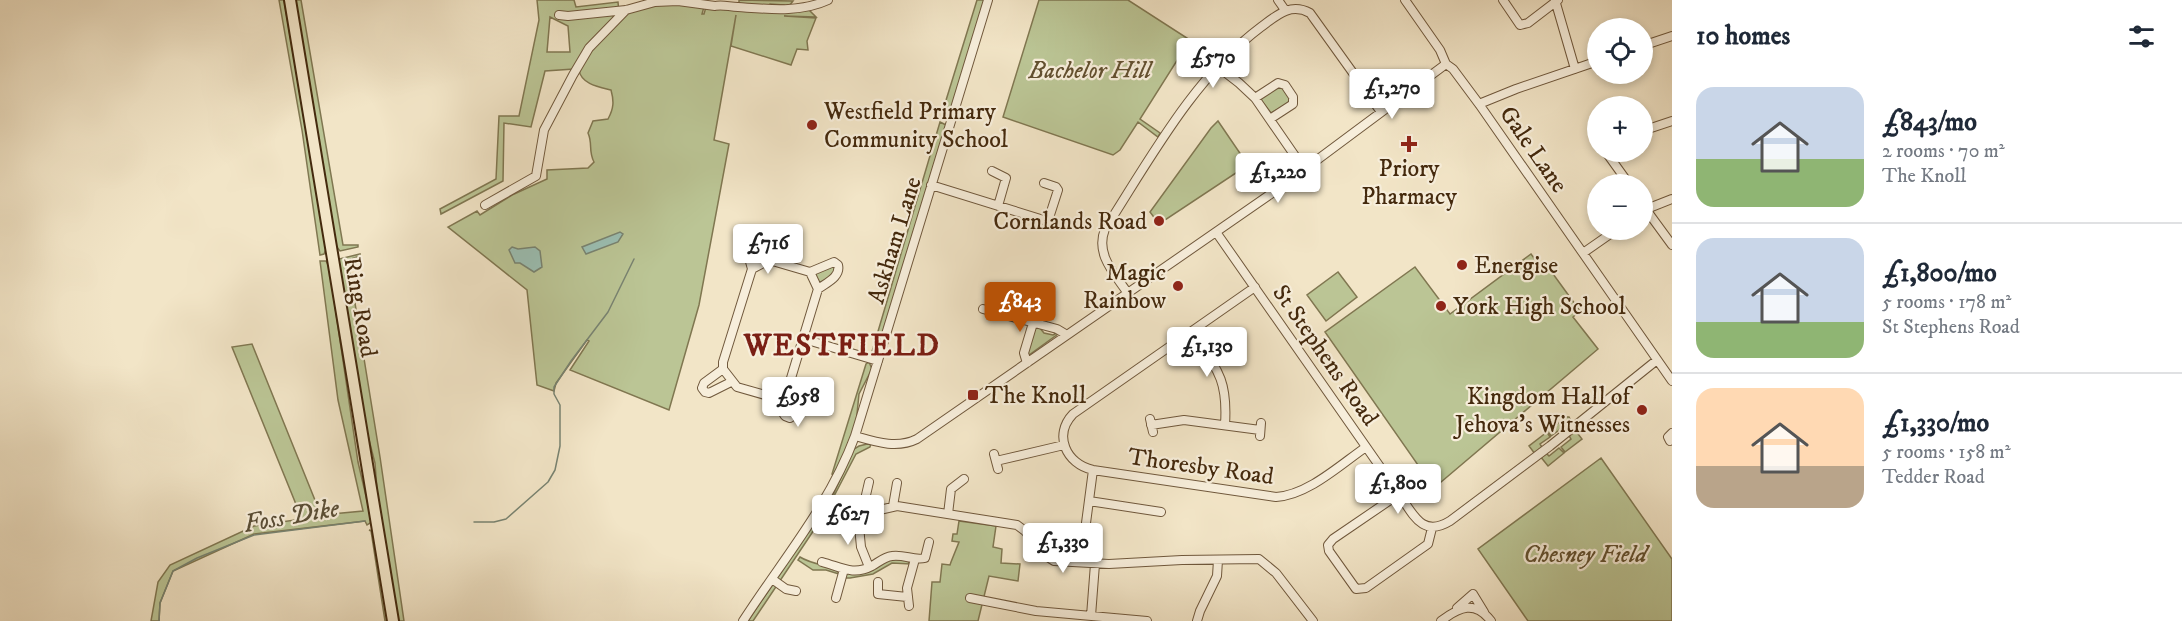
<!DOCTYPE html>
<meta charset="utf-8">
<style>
:root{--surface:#fff;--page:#f2f2f3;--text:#1f2937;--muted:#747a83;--line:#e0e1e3;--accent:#b45309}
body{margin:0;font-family:"IM FELL DW Pica",serif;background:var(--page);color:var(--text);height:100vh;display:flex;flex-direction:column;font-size:22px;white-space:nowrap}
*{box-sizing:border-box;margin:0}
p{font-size:20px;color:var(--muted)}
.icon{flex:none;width:33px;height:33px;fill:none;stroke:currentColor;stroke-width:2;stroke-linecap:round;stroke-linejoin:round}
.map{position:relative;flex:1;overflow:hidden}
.sheet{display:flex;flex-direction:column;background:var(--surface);width:510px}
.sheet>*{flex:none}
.tools{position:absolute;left:1587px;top:18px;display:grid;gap:12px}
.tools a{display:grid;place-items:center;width:66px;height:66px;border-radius:50%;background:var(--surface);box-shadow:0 3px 9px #0003;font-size:30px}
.price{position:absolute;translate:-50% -51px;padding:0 14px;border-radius:6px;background:#fff;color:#222;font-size:20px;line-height:39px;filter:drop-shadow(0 2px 3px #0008)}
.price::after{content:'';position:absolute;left:50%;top:36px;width:18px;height:14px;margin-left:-9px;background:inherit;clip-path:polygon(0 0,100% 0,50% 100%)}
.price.active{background:var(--accent);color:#fff}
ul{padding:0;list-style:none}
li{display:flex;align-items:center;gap:18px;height:150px;padding:0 24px}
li+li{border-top:2px solid var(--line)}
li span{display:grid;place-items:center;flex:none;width:168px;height:120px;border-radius:18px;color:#555}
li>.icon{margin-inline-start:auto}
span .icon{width:72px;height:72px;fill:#fffc;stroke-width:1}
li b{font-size:26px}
h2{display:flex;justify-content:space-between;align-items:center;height:72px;padding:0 24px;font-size:26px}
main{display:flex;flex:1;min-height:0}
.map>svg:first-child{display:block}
</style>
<main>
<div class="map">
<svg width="1672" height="621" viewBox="0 0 1672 621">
<rect width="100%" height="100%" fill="#f2e5c7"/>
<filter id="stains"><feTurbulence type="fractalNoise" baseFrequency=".00333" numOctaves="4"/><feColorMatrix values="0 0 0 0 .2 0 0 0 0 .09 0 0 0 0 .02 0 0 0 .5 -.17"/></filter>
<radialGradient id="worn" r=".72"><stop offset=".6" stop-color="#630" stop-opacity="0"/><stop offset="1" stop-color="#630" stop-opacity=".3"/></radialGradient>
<!-- green -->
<path fill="#bbc595" stroke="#807751" stroke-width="1.5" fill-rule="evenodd" d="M279,0H284L326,249L324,254L320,255L302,130Z
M295,0H301L343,245H358V247L340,251L336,246Z
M537,0H574L576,7L618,2L619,13L574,69L545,71L531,127L504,123L503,181L441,214L440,209L496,179L499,116H519L539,20ZM550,17L568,26L570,52H547Z
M739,0L793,1L789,6L786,7L784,5L770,4L768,7L739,4Z
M977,0H985L952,107L949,111L943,110Z
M1039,0H1128L1190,40L1140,119L1160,133L1158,137L1138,122L1120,150L1113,155L1003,117Z
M674,4L704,7L702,14H704L706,7L808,9L816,17L784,16L816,18L807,41L808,50L797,49L791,65L731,46L736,15L714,140L729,144L699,305L669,410L570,370L589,341L587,340L556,383L554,391L537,385L527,290L448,227L477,211L480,215L512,195L547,179V170L588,168L594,162C588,151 593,144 588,133L593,121L608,119C614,108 614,101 611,90C599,87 581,84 579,70C586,57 615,19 627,12C640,4 659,5 674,4Z
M1280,85H1283L1291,102L1271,113L1260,99L1261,96Z
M1218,121L1248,165L1159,224L1150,212L1211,128Z
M940,122L946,125L877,352L873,355H871Z
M360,254V256L348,260L380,457L404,621H397L378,502L375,463L367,432L339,264V259Z
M1531,254L1543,270L1548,267L1580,311L1573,317L1598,349L1434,488L1325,332L1415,267L1450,314Z
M320,261H326L329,266L358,462L372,522L367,525L365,521L254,534L173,571L160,603L159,621H151L158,582L170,565L254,526L302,519L232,347L252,344L321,515L363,511L338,400Z
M832,267L836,268V273L822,283L817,281L815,274L816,272Z
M1338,272L1357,297L1326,321L1307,295Z
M1036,327H1039L1044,333L1053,335L1055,334L1053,330L1058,334L1029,355L1026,352Z
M869,362L872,369L859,394L856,424L835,478L832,474L866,364Z
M1566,417H1569L1573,425L1565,431L1562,428L1551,436L1548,431Z
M1575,430L1582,439L1565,452L1561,447L1571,439L1568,434Z
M1547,432L1550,437L1540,444L1543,449L1535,454L1529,446Z
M871,443L870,447L856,454L832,500V497L854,449L859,446Z
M1559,448L1564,453L1548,466L1540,456L1545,452L1549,456Z
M1601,458L1672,559V621H1528L1478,549Z
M828,509L753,621H748L822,511Z
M959,521L996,526L993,547L1002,549L1001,563L1020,564L1018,581L989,576L978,621H929L932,582H940L942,564L950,565L951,562L959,542L952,541L953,534H957Z
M369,530L373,531L388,621H385L371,531Z
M800,557C811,564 825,565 837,569L839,574L826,570H813L798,560Z
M889,559L907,560L910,564L892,563L873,574L850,578H843L846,573L866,572Z"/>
<!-- water -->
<path fill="#9bbfb3" stroke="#788371" stroke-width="1.5" d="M620,232L623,234L618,242L586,254L582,247Z
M512,247L518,249L535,247L540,251L542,267L534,272L520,263H515L509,250Z"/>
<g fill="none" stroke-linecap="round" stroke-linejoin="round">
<!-- stream -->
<path stroke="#788371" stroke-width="1.5" d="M474,522H494L506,519L548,482L555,470L560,446V405L554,394V387L571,361L608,312L634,259
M159,621L160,603L173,571L197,558L254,535L365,521"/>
<!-- minor casing -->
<g stroke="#70583c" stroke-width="10">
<path id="minor" d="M1278,0L1285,10
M1405,0L1440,50L1446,64L1453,69L1479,104L1672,381
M1503,0L1520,25L1528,23L1558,0
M1555,0L1575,69
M559,15L568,16L626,10L655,2L678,1L715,6C722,4 730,7 738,7C768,9 800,13 828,0
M1642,46L1672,36
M1217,66L1239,83L1255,98L1304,169
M1255,98L1278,83L1285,85L1293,97V104L1270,119
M1479,104L1516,89L1598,61
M1642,131L1672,121
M1606,152L1629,184
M992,171L1006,178L998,206
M1044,183L1056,187L1058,190L1048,221
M931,185L1063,226
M1642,204L1672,245
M485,205L536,176L544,130L573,75L589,48L626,10
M1644,210L1672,199
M1216,232L1399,494C1413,514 1422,538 1450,521L1550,446L1657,360
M1583,253L1616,230
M769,260L810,272L818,289L788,388L772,397L737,387L723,369V362L752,269Z
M752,269L746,247V242L752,240L756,242L769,260
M810,272L834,262L838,265C841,277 826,283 818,289
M1255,287L1073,414C1053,435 1066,464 1093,470L1276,497C1308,495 1340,465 1366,447
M1127,292C1114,273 1095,254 1105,229C1150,159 1194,77 1261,27C1276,16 1290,2 1310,13L1381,112
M983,309L1057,329L1067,335
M1191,332C1217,369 1228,378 1225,425
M804,339L878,361
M1027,363L1024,353L1033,323
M723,369L704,383L702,388L705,392L709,393L731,382
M772,397L785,416L790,418L794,415L788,388
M1150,419L1153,432
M1151,425L1184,420L1260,430
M855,436C876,442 897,449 917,439L1278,189L1446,64
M1260,436L1261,423
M1670,441L1668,437L1672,433
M994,454L998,469
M996,461L1064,445
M869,482L866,495L872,512
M1399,494L1333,539L1328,545L1329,551L1356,589L1366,588L1428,544L1432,528
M825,501L842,512L853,516L897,506L1017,525L1025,531L1043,554L1054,561L1109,564L1182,560L1259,559L1276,573L1313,621
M1089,501L1161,512
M893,506L897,483
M948,514L951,489L964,479
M858,516L861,547L869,567
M1086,523L1093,470
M822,562C841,567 853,576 872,566C879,562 884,557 892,556C904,554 914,561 925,558L929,542
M772,579L786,589L796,591
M878,582V594L907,597
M836,598L844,569
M970,598L1036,611L1147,621
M909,606L907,588L915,559
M1457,608L1473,594L1484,612
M1091,616L1095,564
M743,621C783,559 829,506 855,436L988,0
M1197,621L1200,611L1217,576L1218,560
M1441,621C1459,607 1475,600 1491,621"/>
</g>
<!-- highway casing -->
<g stroke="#44290d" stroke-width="14">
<path id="highway" d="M290,0L393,621"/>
</g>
<!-- minor -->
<use href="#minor" stroke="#f7eedb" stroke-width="8"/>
<!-- highway -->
<use href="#highway" stroke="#f2e5c7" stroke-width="10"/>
</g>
<!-- markers -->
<g fill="#8f2418" stroke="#f7eedb" stroke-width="2">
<circle cx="812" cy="125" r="6"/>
<path d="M1406 135h6v6h6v6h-6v6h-6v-6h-6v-6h6z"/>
<circle cx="1159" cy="221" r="6"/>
<circle cx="1462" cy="265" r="6"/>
<circle cx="1178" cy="286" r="6"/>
<circle cx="1441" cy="306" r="6"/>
<rect x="967" y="389" width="12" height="12" rx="3"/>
<circle cx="1642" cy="410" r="6"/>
</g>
<g text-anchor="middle" stroke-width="4.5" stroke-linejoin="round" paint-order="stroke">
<!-- park labels -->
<g font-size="24" font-style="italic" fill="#62502f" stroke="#f7eedb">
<text x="1090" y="78">Bachelor Hill</text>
<text x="1585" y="562">Chesney Field</text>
</g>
<!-- poi labels -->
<g font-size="24" fill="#44290d" stroke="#f7eedb" text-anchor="start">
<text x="824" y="119">Westfield Primary<tspan x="824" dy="28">Community School</tspan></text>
<text x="1409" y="176" text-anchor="middle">Priory<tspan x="1409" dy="28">Pharmacy</tspan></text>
<text x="1147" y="229" text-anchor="end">Cornlands Road</text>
<text x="1474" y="273">Energise</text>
<text x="1166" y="280" text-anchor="end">Magic<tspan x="1166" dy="28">Rainbow</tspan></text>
<text x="1453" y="314">York High School</text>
<text x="985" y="403">The Knoll</text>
<text x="1630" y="404" text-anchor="end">Kingdom Hall of<tspan x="1630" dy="28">Jehova's Witnesses</tspan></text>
</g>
<!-- street labels -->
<g font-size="24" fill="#44290d" stroke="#f7eedb">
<text transform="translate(1534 149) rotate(55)" y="8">Gale Lane</text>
<text transform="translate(894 240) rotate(-73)" y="8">Askham Lane</text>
<text transform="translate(361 307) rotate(80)" y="8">Ring Road</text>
<text transform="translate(1326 355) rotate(55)" y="8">St Stephens Road</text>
<text transform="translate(1201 466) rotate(8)" y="8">Thoresby Road</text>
</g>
<!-- water labels -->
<g font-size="26" font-style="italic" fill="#5a4e36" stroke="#f7eedb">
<text transform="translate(291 515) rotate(-10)" y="9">Foss Dike</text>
</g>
<!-- district labels -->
<g font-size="30" font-weight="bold" letter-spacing="1.5" fill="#7a1f14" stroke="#f7eedb">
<text x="842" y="355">WESTFIELD</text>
</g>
</g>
<rect width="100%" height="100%" filter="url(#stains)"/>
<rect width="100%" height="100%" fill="url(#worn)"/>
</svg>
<div class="tools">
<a><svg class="icon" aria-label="locate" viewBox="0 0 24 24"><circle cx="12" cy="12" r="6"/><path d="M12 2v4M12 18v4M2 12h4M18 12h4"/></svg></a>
<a>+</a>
<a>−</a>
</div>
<b class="price" style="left:1213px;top:89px">£570</b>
<b class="price" style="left:1392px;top:120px">£1,270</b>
<b class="price" style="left:1278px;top:204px">£1,220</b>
<b class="price" style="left:768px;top:275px">£716</b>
<b class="price active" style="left:1020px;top:333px">£843</b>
<b class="price" style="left:1207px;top:378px">£1,130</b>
<b class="price" style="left:798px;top:428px">£958</b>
<b class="price" style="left:1398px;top:515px">£1,800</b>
<b class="price" style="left:848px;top:546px">£627</b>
<b class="price" style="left:1063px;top:574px">£1,330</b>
</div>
<section class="sheet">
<h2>10 homes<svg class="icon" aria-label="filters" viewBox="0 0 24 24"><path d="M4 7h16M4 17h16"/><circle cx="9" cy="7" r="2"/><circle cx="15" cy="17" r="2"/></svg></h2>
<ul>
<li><span style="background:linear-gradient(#c9d6e8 60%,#8fb573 0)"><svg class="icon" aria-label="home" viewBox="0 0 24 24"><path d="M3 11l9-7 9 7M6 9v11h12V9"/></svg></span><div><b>£843/mo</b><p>2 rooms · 70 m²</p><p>The Knoll</p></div></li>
<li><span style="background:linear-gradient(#c9d6e8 70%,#8fb573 0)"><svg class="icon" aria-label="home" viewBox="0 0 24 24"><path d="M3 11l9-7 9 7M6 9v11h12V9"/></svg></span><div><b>£1,800/mo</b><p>5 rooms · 178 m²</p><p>St Stephens Road</p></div></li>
<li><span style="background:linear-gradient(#ffd9b3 65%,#b9a48a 0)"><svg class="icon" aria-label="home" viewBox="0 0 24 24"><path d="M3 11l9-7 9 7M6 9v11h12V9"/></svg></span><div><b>£1,330/mo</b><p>5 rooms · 158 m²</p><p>Tedder Road</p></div></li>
</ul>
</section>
</main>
